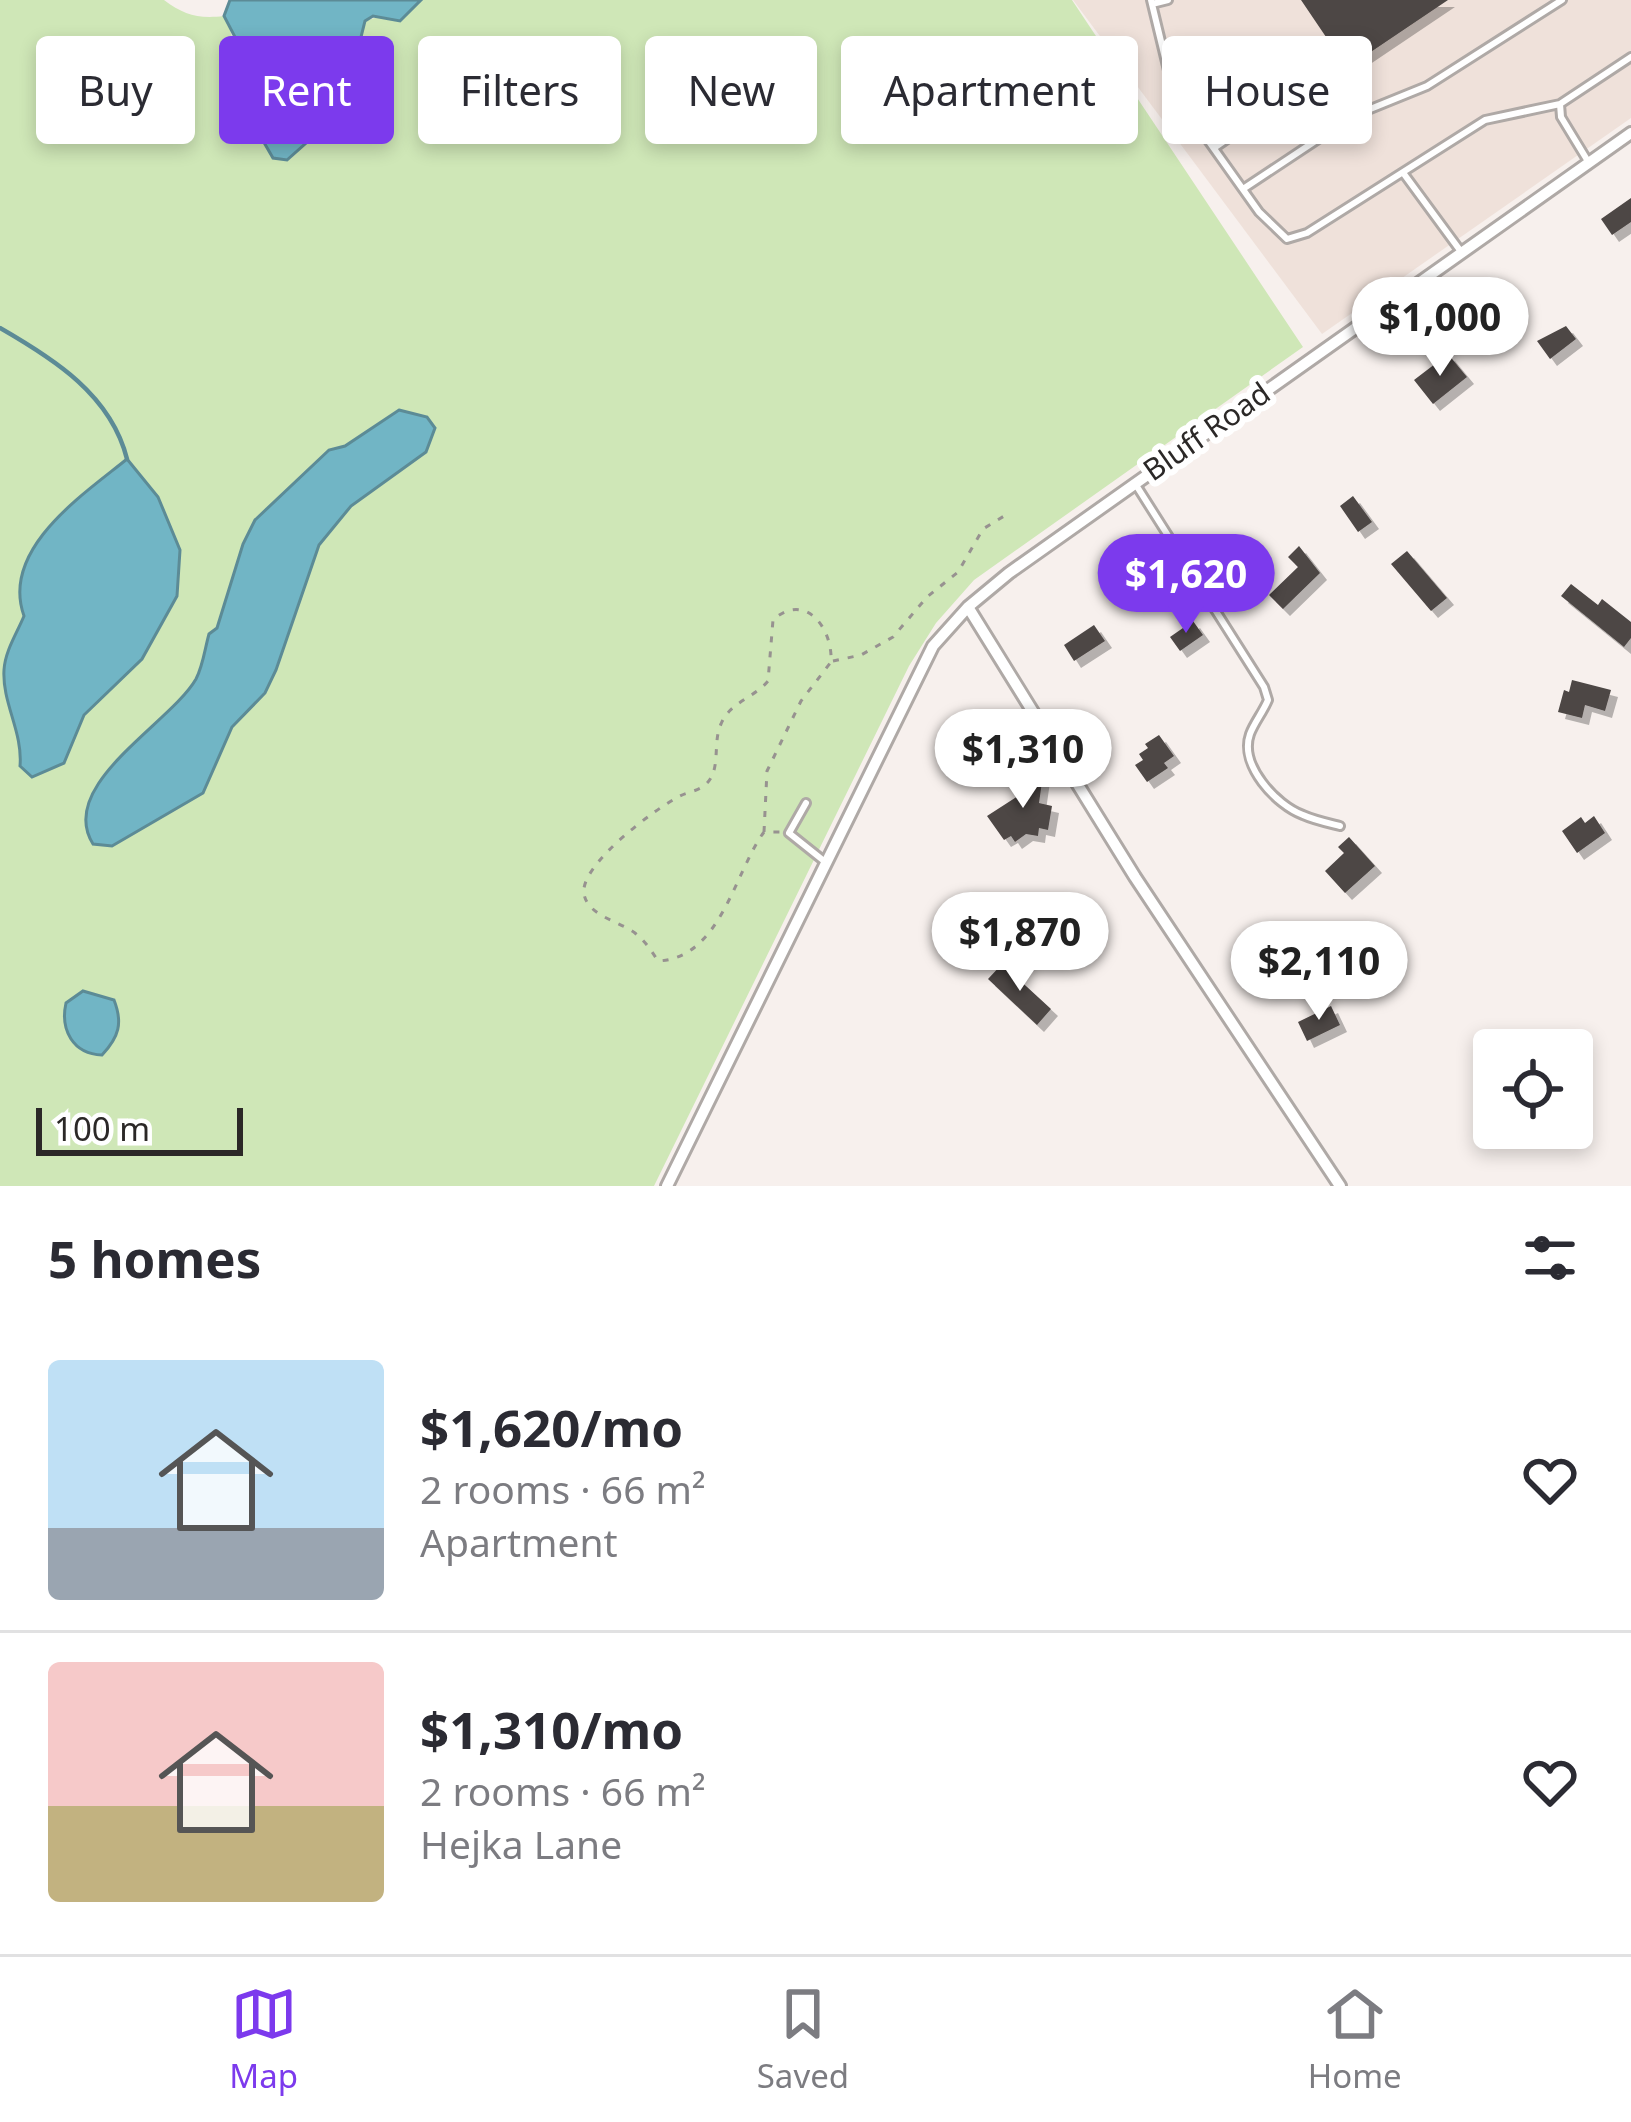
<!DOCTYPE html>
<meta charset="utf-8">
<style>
:root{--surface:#fff;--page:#f7f7f7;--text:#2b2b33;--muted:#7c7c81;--line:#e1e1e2;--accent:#7c3aed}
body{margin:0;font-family:"Noto Sans",sans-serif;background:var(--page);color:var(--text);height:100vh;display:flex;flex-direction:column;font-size:45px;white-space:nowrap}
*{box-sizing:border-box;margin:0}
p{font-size:39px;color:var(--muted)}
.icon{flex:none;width:66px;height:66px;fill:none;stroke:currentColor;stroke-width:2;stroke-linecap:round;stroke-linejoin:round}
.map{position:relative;height:1186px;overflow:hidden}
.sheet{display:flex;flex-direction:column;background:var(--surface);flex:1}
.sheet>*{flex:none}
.top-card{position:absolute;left:36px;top:36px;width:1560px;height:108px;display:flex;gap:24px}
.tools{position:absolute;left:1473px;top:1029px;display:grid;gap:24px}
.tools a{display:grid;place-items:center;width:120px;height:120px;border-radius:12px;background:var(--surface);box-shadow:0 6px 18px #0003;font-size:60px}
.scale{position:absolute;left:36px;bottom:30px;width:207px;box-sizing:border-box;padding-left:12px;border:6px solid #2b2827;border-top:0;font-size:33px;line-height:42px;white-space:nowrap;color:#2b2827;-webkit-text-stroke:9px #fff;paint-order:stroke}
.price{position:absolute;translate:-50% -102px;padding:0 27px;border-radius:42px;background:#fff;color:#222;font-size:39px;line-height:78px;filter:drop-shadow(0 3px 6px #0008)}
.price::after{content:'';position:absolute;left:50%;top:72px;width:36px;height:27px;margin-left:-18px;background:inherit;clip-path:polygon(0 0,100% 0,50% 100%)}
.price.selected{background:var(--accent);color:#fff}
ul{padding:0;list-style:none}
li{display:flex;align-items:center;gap:36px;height:300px;padding:0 48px}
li+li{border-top:3px solid var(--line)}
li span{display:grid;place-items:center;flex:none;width:336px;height:240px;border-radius:12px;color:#555}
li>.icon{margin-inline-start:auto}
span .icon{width:144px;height:144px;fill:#fffc;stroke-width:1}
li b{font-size:51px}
h2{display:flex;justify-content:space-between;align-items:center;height:144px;padding:0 48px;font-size:51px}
.pill{padding:0 42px;border-radius:12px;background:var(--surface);box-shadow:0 6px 18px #0003;font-size:42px;line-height:108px}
.pill.selected{background:var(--accent);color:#fff}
.tab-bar{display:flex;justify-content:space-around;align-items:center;height:168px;border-top:3px solid var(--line);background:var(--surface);font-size:33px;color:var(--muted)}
.tab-bar a{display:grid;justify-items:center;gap:6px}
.tab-bar .selected{color:var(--accent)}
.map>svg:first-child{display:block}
</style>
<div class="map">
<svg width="1631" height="1186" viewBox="0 0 1631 1186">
<defs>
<filter id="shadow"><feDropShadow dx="7" dy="7" stdDeviation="0" flood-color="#0004"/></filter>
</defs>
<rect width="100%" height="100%" fill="#f7f0ed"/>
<!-- built -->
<path fill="#efe1da" d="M1073,0H1631V118L1322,334Z"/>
<!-- green -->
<path fill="#cfe7b7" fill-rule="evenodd" d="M0,0H164C184,15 198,19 224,16C242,46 231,87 237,122L262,139L273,158L306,142L344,64L358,49L365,21L419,4L421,0H1072L1303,347L974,580L936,623L909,666L654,1186H0ZM399,410L426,452L351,506L318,545L265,693L232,727L203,793L93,844C55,785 171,722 196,679C203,667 205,648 209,634L217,629L243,544L255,520L329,450L345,446ZM158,497L179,550L177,596L84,715L64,763L20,766L22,742L3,676L6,657L24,615Z"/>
<!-- water -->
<path fill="#71b5c5" stroke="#5c8b96" stroke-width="3" d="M230,0H421L400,21L373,16L365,21L358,49L344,64L306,143L287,160L273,158L262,139L237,122L232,94L235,37L224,16Z
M399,410L427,417L435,428L426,452L351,506L319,545L276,670L265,693L232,727L203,793L112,846L93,844C56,785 171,723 196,679C203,666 205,648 209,634L217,628L243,544L255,520L329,450L345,446Z
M127,459L158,497L180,550L177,596L142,659L84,715L64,763L32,777L20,766C23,732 2,703 4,670C5,651 17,633 24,616C0,549 84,494 127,459Z
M83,991L114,1000C123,1023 119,1037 102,1055C73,1054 60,1030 66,1003Z"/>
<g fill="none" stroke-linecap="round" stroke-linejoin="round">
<!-- stream -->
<path stroke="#5c8b96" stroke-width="4.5" d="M0,328C54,359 111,395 127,459"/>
</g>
<!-- building -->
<path fill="#4d4745" filter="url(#shadow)" d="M1301,0H1448L1347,68Z
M1631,198V222L1612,235L1601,219Z
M1566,326L1576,339L1550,359L1537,341Z
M1448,354L1467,377L1433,404L1414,380Z
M1353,496L1372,522L1358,532L1340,506Z
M1299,546L1320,573L1283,609L1269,595L1298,567L1288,557Z
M1407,551L1447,598L1431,611L1391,564Z
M1571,584L1598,605L1602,599L1631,622V638L1624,647L1561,596Z
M1193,621L1203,635L1180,651L1170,637Z
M1094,625L1105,641L1074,661L1064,645Z
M1572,680L1611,690L1605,711L1585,705L1582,718L1558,712L1564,690L1569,692Z
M1159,735L1174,756L1164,763L1168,768L1147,782L1135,765L1143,760L1139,754L1148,748L1145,744Z
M1022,771L1043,775L1039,803L1052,806L1048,830L1039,828L1038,836L1026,834L1015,842L1011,836L1004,840L987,816L1018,796Z
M1594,816L1605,833L1577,853L1562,831L1581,817L1585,823Z
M1349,837L1375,866L1345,893L1325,871L1344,853L1338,847Z
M1002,964L1051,1009L1037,1025L988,979Z
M1331,1006L1340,1025L1307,1041L1298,1022Z"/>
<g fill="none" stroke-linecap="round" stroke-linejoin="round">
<!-- service casing -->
<g stroke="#afa9a6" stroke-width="12">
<path id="service" d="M1151,0L1173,91L1259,212L1287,239L1307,233L1485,120L1560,104
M1152,4L1168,0
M1214,148L1256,119
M1589,163L1561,117L1560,104L1631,57
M1404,174L1462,253
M1243,189L1353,116L1427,86L1562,0
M1136,485L1264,687L1268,700C1263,712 1254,723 1250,734C1239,765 1276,805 1303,815C1314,820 1328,823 1340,826
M806,803L789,833L824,861"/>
</g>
<!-- minor casing -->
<g stroke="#afa9a6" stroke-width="16">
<path id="minor" d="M968,607L1135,877L1340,1186
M667,1186L933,646L968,607L1009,573L1631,133"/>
</g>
<!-- path -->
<path stroke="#979290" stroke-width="3" stroke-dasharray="6 9" stroke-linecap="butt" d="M833,661L861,655L893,637L927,597L958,572L983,529L1009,513
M764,832L767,771L801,701L831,662C833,628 805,591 773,620L768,681C754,698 730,702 721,724C712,743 722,771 705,785C698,791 688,792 680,796C656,808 579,865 584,894C588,916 619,921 635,933C645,941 651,950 658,961C721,958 734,873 764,832H781"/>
<!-- service -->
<use href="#service" stroke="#fff" stroke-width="6"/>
<!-- minor -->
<use href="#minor" stroke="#fff" stroke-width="10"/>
</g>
<g text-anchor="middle" stroke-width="12" stroke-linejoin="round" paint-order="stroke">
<!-- street labels -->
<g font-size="30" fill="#2b2827" stroke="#fff">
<text transform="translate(1207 432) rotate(-35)" y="10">Bluff Road</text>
</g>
</g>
</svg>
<div class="tools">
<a><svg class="icon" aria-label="locate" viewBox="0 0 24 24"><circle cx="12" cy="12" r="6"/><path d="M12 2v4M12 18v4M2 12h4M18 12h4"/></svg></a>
</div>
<div class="scale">100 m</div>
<b class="price" style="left:1440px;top:379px">$1,000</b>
<b class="price selected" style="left:1186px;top:636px">$1,620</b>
<b class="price" style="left:1023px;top:811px">$1,310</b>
<b class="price" style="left:1020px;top:994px">$1,870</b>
<b class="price" style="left:1319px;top:1023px">$2,110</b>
<div class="top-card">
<a class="pill">Buy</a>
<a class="pill selected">Rent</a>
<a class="pill">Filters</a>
<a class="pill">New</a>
<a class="pill">Apartment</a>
<a class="pill">House</a>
</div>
</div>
<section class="sheet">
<h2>5 homes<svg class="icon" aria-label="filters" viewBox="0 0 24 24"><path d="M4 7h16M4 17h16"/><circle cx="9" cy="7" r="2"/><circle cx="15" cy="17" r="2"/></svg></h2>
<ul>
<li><span style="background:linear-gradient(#bfe0f5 70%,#9aa5b1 0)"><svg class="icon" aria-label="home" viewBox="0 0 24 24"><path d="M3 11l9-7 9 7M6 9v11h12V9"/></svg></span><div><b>$1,620/mo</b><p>2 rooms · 66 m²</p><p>Apartment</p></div><svg class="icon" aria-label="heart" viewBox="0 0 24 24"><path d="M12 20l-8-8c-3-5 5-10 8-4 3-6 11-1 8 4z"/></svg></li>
<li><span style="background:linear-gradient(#f6c9c9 60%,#c2b280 0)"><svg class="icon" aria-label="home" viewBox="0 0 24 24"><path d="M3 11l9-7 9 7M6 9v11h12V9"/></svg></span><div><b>$1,310/mo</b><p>2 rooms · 66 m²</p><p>Hejka Lane</p></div><svg class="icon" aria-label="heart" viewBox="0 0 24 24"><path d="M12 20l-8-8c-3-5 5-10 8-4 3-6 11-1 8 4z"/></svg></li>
</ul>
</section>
<nav class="tab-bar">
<a class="selected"><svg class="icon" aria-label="map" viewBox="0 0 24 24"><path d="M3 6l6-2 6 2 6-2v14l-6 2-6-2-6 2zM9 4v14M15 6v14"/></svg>Map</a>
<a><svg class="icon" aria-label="saved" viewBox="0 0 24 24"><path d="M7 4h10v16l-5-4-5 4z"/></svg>Saved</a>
<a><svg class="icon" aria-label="home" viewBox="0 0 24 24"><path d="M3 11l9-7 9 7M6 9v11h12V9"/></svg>Home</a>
</nav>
